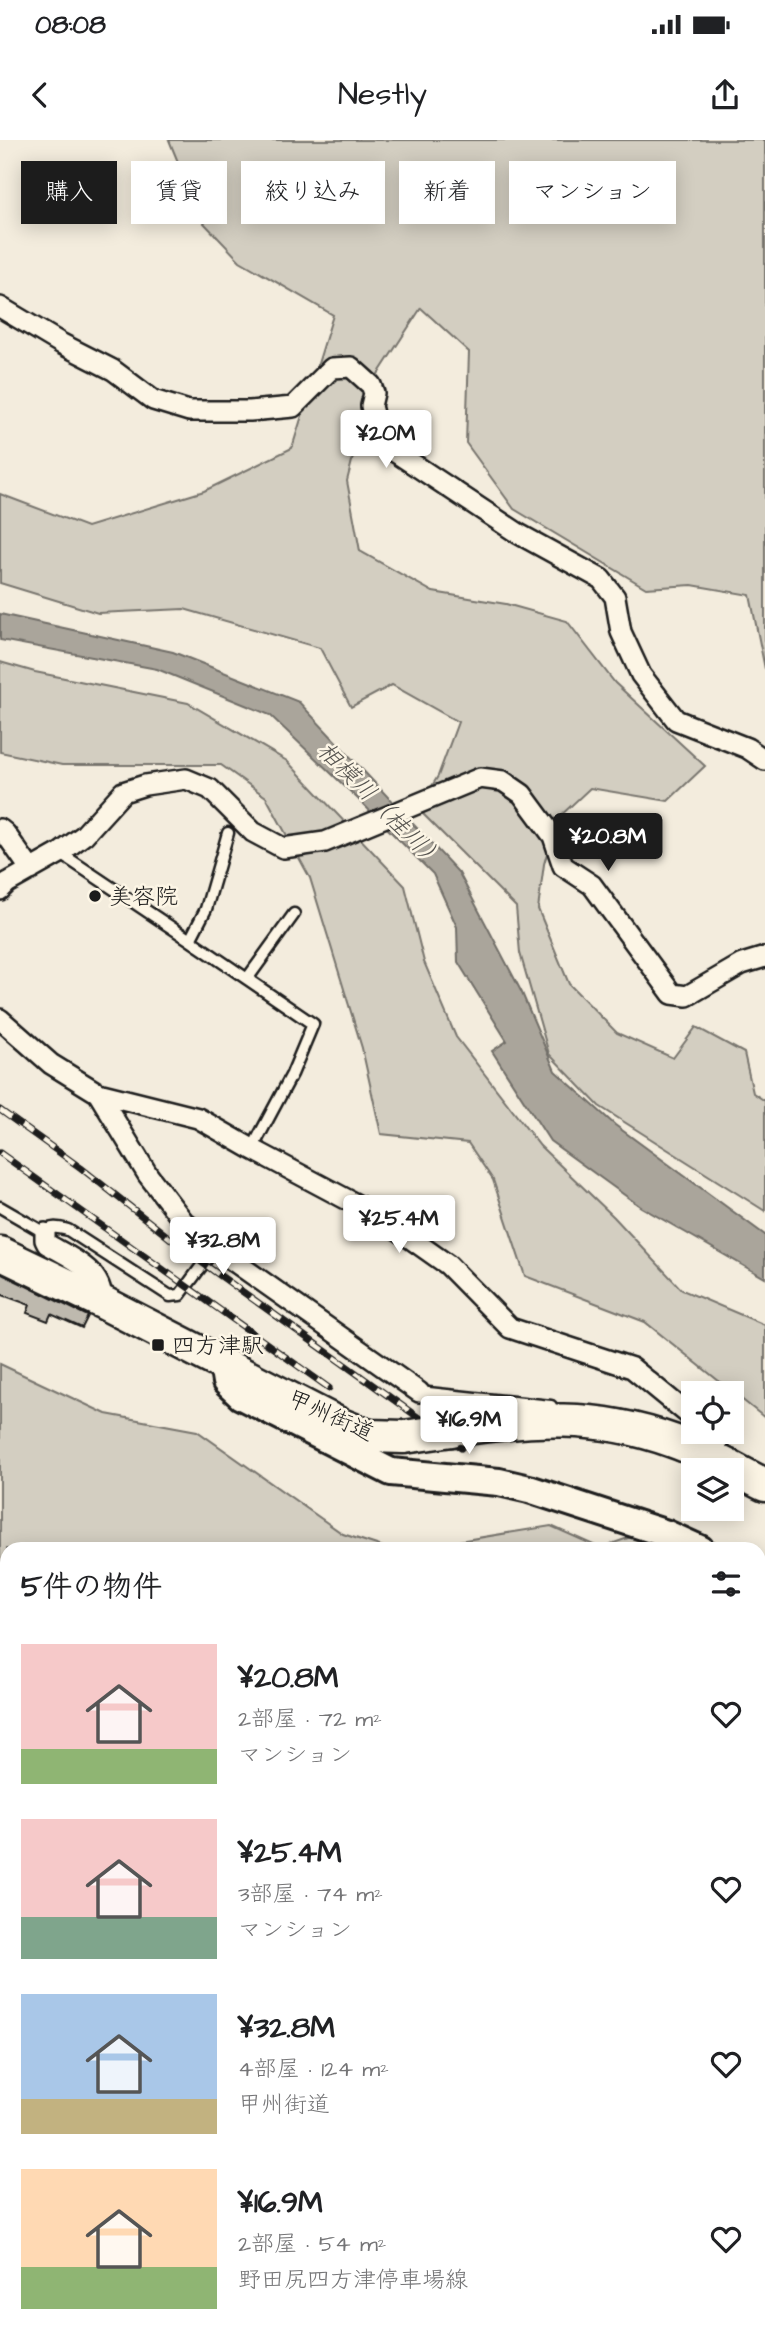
<!DOCTYPE html>
<html lang="ja">
<meta charset="utf-8">
<style>
:root{--surface:#fff;--page:#f2f2f2;--text:#202124;--muted:#757577;--accent:#1c1c1c}
body{margin:0;font-family:"Architects Daughter","Klee One",sans-serif;background:var(--page);color:var(--text);height:100vh;display:flex;flex-direction:column;font-size:26px;white-space:nowrap}
*{box-sizing:border-box;margin:0}
p{font-size:23px;color:var(--muted)}
.icon{flex:none;width:38px;height:38px;fill:none;stroke:currentColor;stroke-width:2;stroke-linecap:round;stroke-linejoin:round}
.map{position:relative;flex:1;overflow:hidden}
.drawer{position:absolute;left:0px;top:1402px;width:766px;height:800px;display:flex;flex-direction:column;background:var(--surface);border-radius:21px 21px 0 0;box-shadow:0 4px 18px #0003}
.drawer>*{flex:none}
.guide{position:absolute;left:21px;top:21px;width:724px;height:63px;display:flex;gap:14px}
.tools{position:absolute;left:681px;top:1241px;display:grid;gap:14px}
.tools a{display:grid;place-items:center;width:63px;height:63px;border-radius:0px;background:var(--surface);box-shadow:0 4px 18px #0003;font-size:35px}
.price{position:absolute;translate:-50% -60px;padding:0 16px;border-radius:7px;background:#fff;color:#222;font-size:23px;line-height:46px;filter:drop-shadow(0 2px 4px #0008)}
.price::after{content:'';position:absolute;left:50%;top:42px;width:21px;height:16px;margin-left:-10px;background:inherit;clip-path:polygon(0 0,100% 0,50% 100%)}
.price.selected{background:var(--accent);color:#fff}
ul{padding:0;list-style:none}
li{display:flex;align-items:center;gap:21px;height:175px;padding:0 21px}
li span{display:grid;place-items:center;flex:none;width:196px;height:140px;border-radius:0px;color:#555}
li>.icon{margin-inline-start:auto}
span .icon{width:84px;height:84px;fill:#fffc;stroke-width:1}
li b{font-size:30px}
h2{display:flex;justify-content:space-between;align-items:center;height:84px;padding:0 21px;font-size:30px}
.pill{padding:0 24px;border-radius:0px;background:var(--surface);box-shadow:0 4px 18px #0003;font-size:24px;line-height:63px}
.pill.selected{background:var(--accent);color:#fff}
.status{display:flex;justify-content:space-between;align-items:center;height:49px;padding:0 35px;background:var(--surface);direction:ltr}
.status svg{height:19px;fill:currentColor}
header{display:flex;justify-content:space-between;align-items:center;height:91px;padding:0 21px;background:var(--surface);font-size:32px;font-weight:600}
.map>svg:first-child{display:block}
</style>
<div class="status"><b>08:08</b><svg viewBox="0 0 49 12"><path d="M0 12V9h3v3zM5 12V6h3v6zM10 12V3h3v9zM15 12V0h3v12zM26 1h20v11H26zM47 4h2v5h-2z"/></svg></div>
<header><svg class="icon" aria-label="back" viewBox="0 0 24 24"><path d="M15 5l-7 7 7 7"/></svg>Nestly<svg class="icon" aria-label="share" viewBox="0 0 24 24"><path d="M12 15V3M7 8l5-5 5 5M5 13v7h14v-7"/></svg></header>
<div class="map">
<svg width="765" height="2201" viewBox="0 0 765 2201">
<rect width="100%" height="100%" fill="#f3ecdd"/>
<filter id="ink" filterUnits="userSpaceOnUse"><feTurbulence type="fractalNoise" baseFrequency=".0143" numOctaves="2"/><feDisplacementMap in="SourceGraphic" scale="14" xChannelSelector="R" yChannelSelector="G"/><feConvolveMatrix kernelMatrix="1 2 1 2 8 2 1 2 1" color-interpolation-filters="sRGB"/></filter>
<g filter="url(#ink)">
<!-- green -->
<path fill="#d3cec1" stroke="#78756e" stroke-width="2" d="M169,0H765V529L750,455L692,445L646,448L514,369L466,303L469,212L421,168L371,245L347,341L360,411L433,452L506,464L567,481L615,543L705,626L668,661L590,648L557,679L544,724L538,769L569,844L617,893L673,918L696,887L744,913L753,953L765,961V1071L599,966L549,914L520,813L516,767L418,669L438,636L458,582L392,545L351,567L320,508L184,469L98,473L0,443V354L87,387L204,351L292,308L333,175L240,121L202,81Z
M0,522L35,532L188,563L287,621L405,746L424,822L456,897L540,1006L614,1077L682,1150L765,1185V1278L645,1182L525,1136L493,1040L468,1003L381,994L362,908L310,738L266,657L221,625H62L0,612Z
M0,1224L106,1274L197,1291L343,1394L389,1409H7V1570L0,1577Z
M551,1386L600,1408L645,1392L663,1409H410Z
M760,1504L765,1511V2201H0V2018L7,1992V2194H760Z"/>
<!-- water -->
<path fill="#aaa59b" stroke="#716e68" stroke-width="2" d="M0,474L173,512L299,562L459,733L522,853L555,931L615,985L765,1095V1138L641,1067L550,1001L492,911L507,901L458,822L457,787L433,734L357,658L270,575L157,529L0,500Z"/>
<!-- building -->
<path fill="#beb9ae" stroke="#1c1c1c" stroke-width="2" d="M0,1133L88,1176L82,1188L51,1174L48,1181L27,1173L30,1165L0,1154Z"/>
<g fill="none" stroke-linecap="round" stroke-linejoin="round">
<!-- service casing -->
<g stroke="#1c1c1c" stroke-width="15">
<path id="service" d="M228,693L206,769L190,800L313,884L292,934L252,1009
M60,713L190,800
M247,839L294,774
M0,1067L45,1093C51,1085 60,1088 68,1090L170,1156L180,1155L215,1108
M419,1252L551,1266"/>
</g>
<!-- minor casing -->
<g stroke="#1c1c1c" stroke-width="24">
<path id="minor" d="M0,167L62,204L113,230L153,260L189,271H250L293,267L332,228L351,227L371,245L374,253L371,266L380,302L519,394L601,439L615,457L621,492L641,535L676,580L747,608L765,620
M0,689L5,693L31,730
M0,750L7,743L60,713L84,695L123,652L145,645L186,639L210,649L253,692L283,708L325,702L480,638L503,641L522,654L553,696L563,726L592,745L672,854L687,856L742,824L765,817
M0,879L51,924L98,953L198,978L252,1009L380,1077L448,1125L510,1188L632,1228L693,1278
M98,953L148,1035L184,1082L215,1108L419,1252
M45,1093V1100L47,1104C71,1118 103,1130 102,1162
M710,1292L723,1324
M0,1702L7,1711
M0,1869L7,1862
M0,1910L7,1915
M247,2194L261,2201
M54,2201L55,2194
M114,2201L115,2194"/>
</g>
<!-- secondary casing -->
<g stroke="#1c1c1c" stroke-width="32">
<path id="secondary" d="M223,1224L226,1242L241,1256L391,1332L499,1342L529,1349L667,1394L700,1409
M760,1461L765,1466"/>
</g>
<!-- trunk casing -->
<g stroke="#1c1c1c" stroke-width="37">
<path id="trunk" d="M0,1113L102,1162L341,1285L369,1296L404,1297
M452,1290C531,1278 596,1273 673,1301C705,1312 735,1330 765,1345"/>
</g>
<!-- service -->
<use href="#service" stroke="#fcf5e5" stroke-width="10"/>
<!-- minor -->
<use href="#minor" stroke="#fcf5e5" stroke-width="19"/>
<!-- secondary -->
<use href="#secondary" stroke="#fcf5e5" stroke-width="26"/>
<!-- trunk -->
<use href="#trunk" stroke="#fcf5e5" stroke-width="32"/>
<!-- rail casing -->
<g stroke="#1c1c1c" stroke-width="7">
<path id="rail" d="M0,970L81,1028L190,1114L461,1308
M0,1013L329,1248"/>
</g>
<!-- rail -->
<use href="#rail" stroke="#fcf5e5" stroke-width="4.5" stroke-dasharray="13" stroke-linecap="butt"/>
<!-- trunk-bridge casing -->
<g stroke="#1c1c1c" stroke-width="37" stroke-linecap="butt">
<path id="trunk-bridge" d="M404,1297L452,1290"/>
</g>
<!-- trunk-bridge -->
<use href="#trunk-bridge" stroke="#fcf5e5" stroke-width="32"/>
</g>
</g>
<!-- markers -->
<g fill="#1c1c1c" stroke="#fcf5e5" stroke-width="2.5">
<circle cx="95" cy="756" r="7"/>
<rect x="151" y="1198" width="14" height="14" rx="3.5"/>
</g>
<g text-anchor="middle" stroke-width="5" stroke-linejoin="round" paint-order="stroke">
<!-- poi labels -->
<g font-size="23" fill="#1c1c1c" stroke="#fcf5e5" text-anchor="start">
<text x="109" y="764">美容院</text>
<text x="172" y="1213">四方津駅</text>
</g>
<!-- street labels -->
<g font-size="23" fill="#1c1c1c" stroke="#fcf5e5">
<text transform="translate(331 1275) rotate(24)" y="8">甲州街道</text>
</g>
<!-- water labels -->
<g font-size="24" font-style="italic" fill="#55534f" stroke="#fcf5e5">
<text transform="translate(381 665) rotate(45)" y="8">相模川（桂川）</text>
</g>
</g>
</svg>
<div class="tools">
<a><svg class="icon" aria-label="locate" viewBox="0 0 24 24"><circle cx="12" cy="12" r="6"/><path d="M12 2v4M12 18v4M2 12h4M18 12h4"/></svg></a>
<a><svg class="icon" aria-label="layers" viewBox="0 0 24 24"><path d="M12 4l9 5-9 5-9-5zM3 14l9 5 9-5"/></svg></a>
</div>
<b class="price" style="left:386px;top:330px">¥20M</b>
<b class="price selected" style="left:608px;top:733px">¥20.8M</b>
<b class="price" style="left:399px;top:1115px">¥25.4M</b>
<b class="price" style="left:223px;top:1137px">¥32.8M</b>
<b class="price" style="left:469px;top:1316px">¥16.9M</b>
<div class="guide">
<a class="pill selected">購入</a>
<a class="pill">賃貸</a>
<a class="pill">絞り込み</a>
<a class="pill">新着</a>
<a class="pill">マンション</a>
</div>
<section class="drawer">
<h2>5件の物件<svg class="icon" aria-label="filters" viewBox="0 0 24 24"><path d="M4 7h16M4 17h16"/><circle cx="9" cy="7" r="2"/><circle cx="15" cy="17" r="2"/></svg></h2>
<ul>
<li><span style="background:linear-gradient(#f6c9c9 75%,#8fb573 0)"><svg class="icon" aria-label="home" viewBox="0 0 24 24"><path d="M3 11l9-7 9 7M6 9v11h12V9"/></svg></span><div><b>¥20.8M</b><p>2部屋 · 72 m²</p><p>マンション</p></div><svg class="icon" aria-label="heart" viewBox="0 0 24 24"><path d="M12 20l-8-8c-3-5 5-10 8-4 3-6 11-1 8 4z"/></svg></li>
<li><span style="background:linear-gradient(#f6c9c9 70%,#7fa58c 0)"><svg class="icon" aria-label="home" viewBox="0 0 24 24"><path d="M3 11l9-7 9 7M6 9v11h12V9"/></svg></span><div><b>¥25.4M</b><p>3部屋 · 74 m²</p><p>マンション</p></div><svg class="icon" aria-label="heart" viewBox="0 0 24 24"><path d="M12 20l-8-8c-3-5 5-10 8-4 3-6 11-1 8 4z"/></svg></li>
<li><span style="background:linear-gradient(#a9c7e8 75%,#c2b280 0)"><svg class="icon" aria-label="home" viewBox="0 0 24 24"><path d="M3 11l9-7 9 7M6 9v11h12V9"/></svg></span><div><b>¥32.8M</b><p>4部屋 · 124 m²</p><p>甲州街道</p></div><svg class="icon" aria-label="heart" viewBox="0 0 24 24"><path d="M12 20l-8-8c-3-5 5-10 8-4 3-6 11-1 8 4z"/></svg></li>
<li><span style="background:linear-gradient(#ffd9b3 70%,#8fb573 0)"><svg class="icon" aria-label="home" viewBox="0 0 24 24"><path d="M3 11l9-7 9 7M6 9v11h12V9"/></svg></span><div><b>¥16.9M</b><p>2部屋 · 54 m²</p><p>野田尻四方津停車場線</p></div><svg class="icon" aria-label="heart" viewBox="0 0 24 24"><path d="M12 20l-8-8c-3-5 5-10 8-4 3-6 11-1 8 4z"/></svg></li>
</ul>
</section>
</div>
